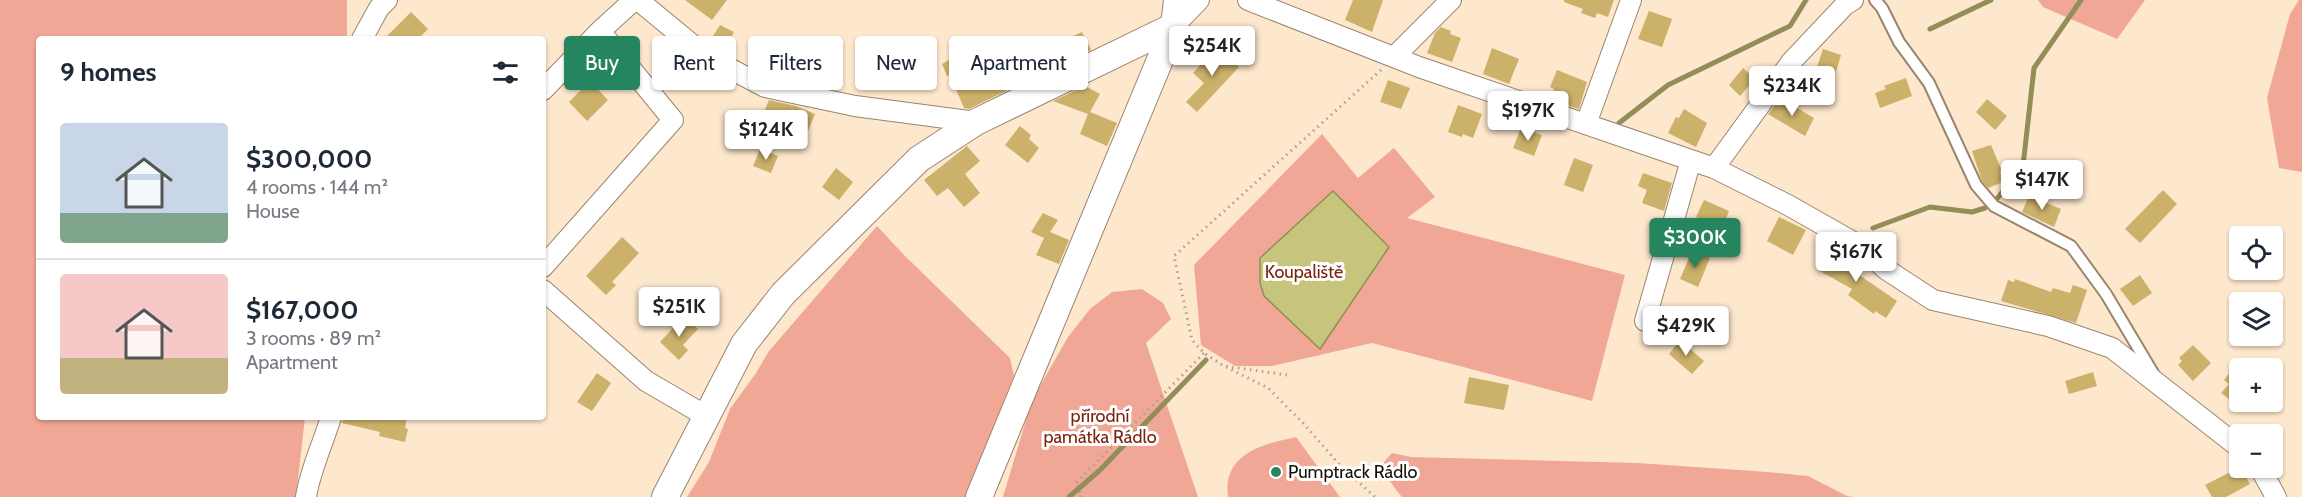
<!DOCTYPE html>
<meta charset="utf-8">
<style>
:root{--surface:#fff;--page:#f2f2f3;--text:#1f2937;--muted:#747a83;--line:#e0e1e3;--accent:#24855f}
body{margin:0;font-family:Cabin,sans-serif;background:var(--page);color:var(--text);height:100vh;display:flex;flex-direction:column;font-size:22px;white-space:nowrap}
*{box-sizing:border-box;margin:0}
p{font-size:20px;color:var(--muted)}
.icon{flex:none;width:33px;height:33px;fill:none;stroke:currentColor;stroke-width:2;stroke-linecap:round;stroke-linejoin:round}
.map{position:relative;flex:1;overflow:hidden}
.panel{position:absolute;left:36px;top:36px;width:510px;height:384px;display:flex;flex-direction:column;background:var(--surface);border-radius:6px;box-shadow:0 2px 4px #0004}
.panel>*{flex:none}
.banner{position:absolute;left:564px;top:36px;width:570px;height:54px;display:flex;gap:12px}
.tools{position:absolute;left:2229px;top:226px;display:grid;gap:12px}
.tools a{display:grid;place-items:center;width:54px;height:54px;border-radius:6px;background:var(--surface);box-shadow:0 2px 4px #0004;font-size:30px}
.price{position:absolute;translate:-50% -51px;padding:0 14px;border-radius:6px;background:#fff;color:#222;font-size:20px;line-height:39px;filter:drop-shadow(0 2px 3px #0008)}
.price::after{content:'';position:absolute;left:50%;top:36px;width:18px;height:14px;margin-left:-9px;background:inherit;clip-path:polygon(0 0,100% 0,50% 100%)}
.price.selected{background:var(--accent);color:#fff}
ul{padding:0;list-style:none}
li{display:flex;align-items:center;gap:18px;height:150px;padding:0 24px}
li+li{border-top:2px solid var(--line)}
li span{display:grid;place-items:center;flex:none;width:168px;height:120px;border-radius:6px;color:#555}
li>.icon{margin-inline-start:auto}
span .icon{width:72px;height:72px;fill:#fffc;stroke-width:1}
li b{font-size:26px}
h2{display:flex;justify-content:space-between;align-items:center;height:72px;padding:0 24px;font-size:26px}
.chip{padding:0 21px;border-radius:6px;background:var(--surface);box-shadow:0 2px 4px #0004;font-size:21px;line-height:54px}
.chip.selected{background:var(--accent);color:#fff}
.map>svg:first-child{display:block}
</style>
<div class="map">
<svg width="2302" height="497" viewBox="0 0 2302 497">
<rect width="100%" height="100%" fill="#fde7cd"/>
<!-- green -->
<path fill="#f1a796" d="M0,0H347V39H39V417H305L296,497H0Z
M2038,0H2145L2117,39L2043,7Z
M2299,0H2302V172L2279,168L2267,98L2290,14Z
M1322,134L1358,178L1394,148L1435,197L1407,218L1625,275L1592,401L1372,343L1272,366H1235L1201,345L1194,265Z
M877,226L904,255L1010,358L1014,376L966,497H687L709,462L730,409L756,373L769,351Z
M1142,289L1163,303L1171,319L1146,343L1198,497H1003L1032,400L1068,337L1090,309L1112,292Z
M1296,437L1340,497H1228C1222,454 1263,444 1296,437Z
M1392,453L1411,457L1637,463L1768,472L1808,476L1847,496L1855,497H1402C1392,485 1386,478 1384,462Z"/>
<!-- water -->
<path fill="#c7c57b" stroke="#918e58" stroke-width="1.5" d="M1333,191L1389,247L1320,349L1264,296L1260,283V258Z"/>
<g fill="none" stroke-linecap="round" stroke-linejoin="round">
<!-- stream -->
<path stroke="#918e58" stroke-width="5" d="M1930,29L1991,0
M1619,123L1668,85L1790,26L1806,0
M1996,200L2023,166L2034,68L2081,0
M1873,228L1930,207L1972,212L1985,208
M1069,497L1100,470L1206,360"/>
</g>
<!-- building -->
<path fill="#ccb16a" d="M685,0H727L712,20Z
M1353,0H1383L1372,32L1345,20Z
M1564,0H1614L1608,17L1597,13L1595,18L1581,13L1583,9L1564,2Z
M1649,11L1672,19L1662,47L1638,39Z
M411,12L428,29L418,39H384Z
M720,25L734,32L726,48L711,39Z
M1441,27L1451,31L1450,34L1461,38L1452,62L1427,53L1435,33Z
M1082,32L1091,50L969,109L964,108L955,87L993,70L982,51L1007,39L1015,57L1027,51L1030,56Z
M802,41L831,77L820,86L811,84L786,55Z
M1217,47L1239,67L1197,112L1186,102L1204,83L1193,73Z
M1492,48L1519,59L1509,84L1483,74Z
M1823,49L1841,55L1833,82L1814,76Z
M954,57L960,70L947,76L942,64Z
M1743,68L1755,79L1740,96L1729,85Z
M1557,70L1587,82L1579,109L1551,100L1554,89L1550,87Z
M1906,78L1912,96L1880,108L1875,93L1886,89L1884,86Z
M1388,80L1410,88L1401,109L1380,102Z
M590,81L608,100L587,121L569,102Z
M1085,86L1100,94L1090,112L1117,123L1107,146L1080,134L1088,114L1053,101Z
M1782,99L1814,118L1805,136L1768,114L1776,104L1779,106Z
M1987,99L2007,116L1995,130L1976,112Z
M769,100L796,106L815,114L807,133L799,130L796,135L761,119Z
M1458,105L1482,114L1473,138L1463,134L1462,137L1448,132Z
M1684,109L1707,123L1696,147L1668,133L1676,117L1679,118Z
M1020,126L1031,135L1029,139L1039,148L1028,163L1005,145Z
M1521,128L1542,135L1534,156L1513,148Z
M1991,145L2002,171L2000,172L2003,182L1988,188L1982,181L1972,151Z
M967,146L980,161L965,174L980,193L964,207L948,188L937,196L924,180Z
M760,149L778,156L771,173L753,166Z
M1574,158L1593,165L1583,192L1564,185Z
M836,168L853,182L839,200L822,187Z
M1643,173L1672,183L1664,211L1642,203L1647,190L1638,186Z
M2163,190L2177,204L2140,243L2125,229Z
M2029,196L2061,209L2054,227L2022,212Z
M1704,200L1729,211L1722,229L1696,217Z
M1043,213L1058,220L1050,232L1069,240L1059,264L1036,255L1044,238L1031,232Z
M1779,217L1806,230L1793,255L1767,241Z
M622,237L639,253L612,282L616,285L606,295L586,276Z
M1832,244L1849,253L1843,264L1897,301L1886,318L1875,311L1874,314L1848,295L1852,289L1818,270Z
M1692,251L1710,258L1698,287L1680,279Z
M2140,275L2152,293L2133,306L2120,289Z
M2015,279L2051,292L2053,288L2070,293L2073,285L2087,290L2076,323L2001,301L2008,280L2014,282Z
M684,316L698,329L683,345L688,350L679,360L660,342Z
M1680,340L1704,361L1692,374L1669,354Z
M2193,345L2211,363L2193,381L2178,365L2182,361L2179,358Z
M2240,360V407L2221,393L2229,384L2224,380Z
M2093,372L2097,386L2069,394L2065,381Z
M597,373L611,383L592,411L577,402Z
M1469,377L1509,385L1504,410L1464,403Z
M343,417H407L405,428L408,429L405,442L379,436L380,432L342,423Z
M2240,467L2250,484L2226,497H2212L2205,485Z"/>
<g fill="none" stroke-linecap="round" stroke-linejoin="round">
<!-- service casing -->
<g stroke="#9a856e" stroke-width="14">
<path id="service" d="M1875,0L1882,8L1899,42L1929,83L1976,185L1994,206L2071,246L2106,294L2153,373"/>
</g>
<!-- minor casing -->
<g stroke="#9a856e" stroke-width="22">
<path id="minor" d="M638,0L706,56L765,87L855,106L976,122
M1248,0L1419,67L1714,168L1788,205L1855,243L1887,270L1933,300L2048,326L2112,348L2240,448
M1174,26L1199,0
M362,39L379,8L387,0
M1394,57L1451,0
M543,90L600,31L634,0
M1586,124L1631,0
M1714,168L1792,61L1845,5L1853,0
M543,267L673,120L600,31
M543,290L646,381L706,416
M1645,321L1691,160
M2260,468L2276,497
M306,497C310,470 323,444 331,417"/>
</g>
<!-- tertiary casing -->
<g stroke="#9a856e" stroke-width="28">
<path id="tertiary" d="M665,497L744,344L783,294L919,159L976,122L1174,26
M979,497L1174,26L1177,0"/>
</g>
<!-- path -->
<path stroke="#b09f8b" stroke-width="3" stroke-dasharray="1.5 4.5" stroke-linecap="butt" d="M1226,367L1268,388L1303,423L1338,463L1375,497
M1287,375L1224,366L1204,353L1192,340L1174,256L1381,70
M1080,497L1082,495L1075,484L1204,353"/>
<!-- service -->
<use href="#service" stroke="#fff" stroke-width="10"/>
<!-- minor -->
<use href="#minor" stroke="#fff" stroke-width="20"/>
<!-- tertiary -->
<use href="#tertiary" stroke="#fff" stroke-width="26"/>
</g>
<!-- markers -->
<circle fill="#24855f" stroke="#fff" stroke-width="2" cx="1276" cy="472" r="6"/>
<g text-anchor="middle" stroke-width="6" stroke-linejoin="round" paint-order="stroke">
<!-- park labels -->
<g font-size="18" fill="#7a220e" stroke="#fff">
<text x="1304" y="278">Koupaliště</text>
<text x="1100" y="422">přírodní<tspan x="1100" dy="21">památka Rádlo</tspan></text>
</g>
<!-- poi labels -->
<g font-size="18" fill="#140d05" stroke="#fff" text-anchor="start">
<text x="1288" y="478">Pumptrack Rádlo</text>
</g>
</g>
</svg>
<div class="tools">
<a><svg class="icon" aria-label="locate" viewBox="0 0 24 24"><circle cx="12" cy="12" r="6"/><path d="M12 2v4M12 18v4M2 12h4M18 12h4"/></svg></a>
<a><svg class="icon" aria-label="layers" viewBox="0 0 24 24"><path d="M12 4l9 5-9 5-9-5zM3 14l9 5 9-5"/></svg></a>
<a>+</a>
<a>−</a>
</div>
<b class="price" style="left:1212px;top:77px">$254K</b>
<b class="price" style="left:1792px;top:117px">$234K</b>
<b class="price" style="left:1528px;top:142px">$197K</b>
<b class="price" style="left:766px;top:161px">$124K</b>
<b class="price" style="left:2042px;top:211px">$147K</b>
<b class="price selected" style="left:1695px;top:269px">$300K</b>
<b class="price" style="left:1856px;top:283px">$167K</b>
<b class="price" style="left:679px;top:338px">$251K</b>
<b class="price" style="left:1686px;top:357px">$429K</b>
<div class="banner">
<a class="chip selected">Buy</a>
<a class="chip">Rent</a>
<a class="chip">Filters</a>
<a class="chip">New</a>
<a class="chip">Apartment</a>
</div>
<section class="panel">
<h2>9 homes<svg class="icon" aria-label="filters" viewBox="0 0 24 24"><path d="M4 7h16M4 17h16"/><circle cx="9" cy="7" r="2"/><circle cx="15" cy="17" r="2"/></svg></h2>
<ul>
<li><span style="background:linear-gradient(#c9d6e8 75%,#7fa58c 0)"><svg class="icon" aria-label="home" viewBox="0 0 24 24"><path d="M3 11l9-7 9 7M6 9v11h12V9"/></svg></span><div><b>$300,000</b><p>4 rooms · 144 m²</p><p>House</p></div></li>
<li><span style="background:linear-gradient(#f6c9c9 70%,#c2b280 0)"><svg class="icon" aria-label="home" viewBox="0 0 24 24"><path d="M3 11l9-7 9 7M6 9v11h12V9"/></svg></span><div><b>$167,000</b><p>3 rooms · 89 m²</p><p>Apartment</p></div></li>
</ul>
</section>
</div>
